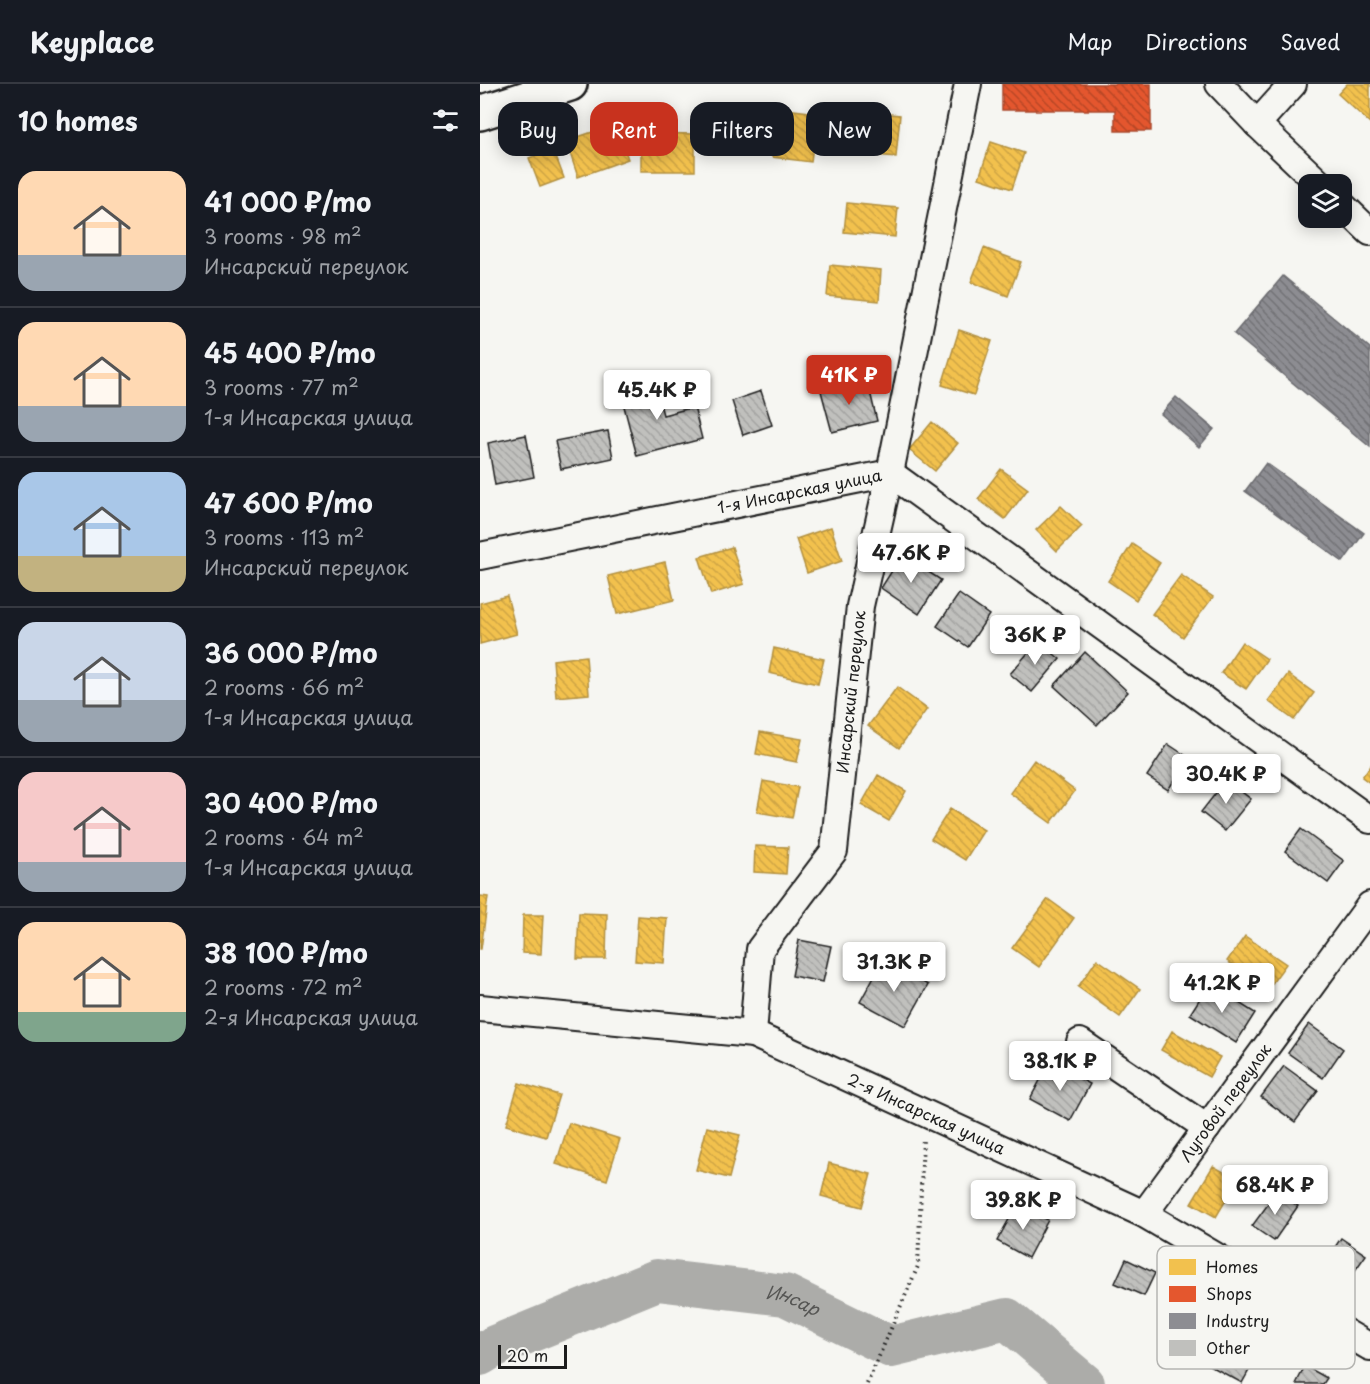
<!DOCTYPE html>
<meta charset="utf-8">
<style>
:root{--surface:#171b24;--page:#242831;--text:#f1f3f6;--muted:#9ea1a6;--line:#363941;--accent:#c8321e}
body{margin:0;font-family:"Playpen Sans",sans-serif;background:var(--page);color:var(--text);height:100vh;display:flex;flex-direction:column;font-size:22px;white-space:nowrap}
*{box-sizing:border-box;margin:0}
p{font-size:20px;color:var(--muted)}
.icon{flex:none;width:33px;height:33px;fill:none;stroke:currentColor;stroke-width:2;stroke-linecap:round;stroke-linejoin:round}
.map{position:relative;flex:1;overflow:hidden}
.side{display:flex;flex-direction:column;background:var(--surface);width:480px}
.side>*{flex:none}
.top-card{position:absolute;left:18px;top:18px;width:570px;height:54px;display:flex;gap:12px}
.buttons{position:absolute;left:818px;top:90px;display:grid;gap:12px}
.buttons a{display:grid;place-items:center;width:54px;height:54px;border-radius:12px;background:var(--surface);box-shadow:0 3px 15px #0003;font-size:30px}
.scale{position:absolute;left:18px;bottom:15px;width:69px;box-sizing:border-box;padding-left:6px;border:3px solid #1c1c1c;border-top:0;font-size:16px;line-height:21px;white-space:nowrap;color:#1c1c1c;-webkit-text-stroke:4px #f6f6f2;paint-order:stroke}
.price{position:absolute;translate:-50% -51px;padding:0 14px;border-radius:6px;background:#fff;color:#222;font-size:20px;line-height:39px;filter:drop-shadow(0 2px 3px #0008)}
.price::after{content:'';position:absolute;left:50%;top:36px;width:18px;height:14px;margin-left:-9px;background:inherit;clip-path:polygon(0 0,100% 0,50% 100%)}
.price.on{background:var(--accent);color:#fff}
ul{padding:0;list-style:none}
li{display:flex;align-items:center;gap:18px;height:150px;padding:0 18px}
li+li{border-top:2px solid var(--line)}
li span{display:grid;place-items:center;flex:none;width:168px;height:120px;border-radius:18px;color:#555}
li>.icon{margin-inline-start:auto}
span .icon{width:72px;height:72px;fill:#fffc;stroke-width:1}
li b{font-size:26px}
h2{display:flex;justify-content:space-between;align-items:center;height:72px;padding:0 18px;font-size:26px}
.tag{padding:0 21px;border-radius:18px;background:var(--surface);box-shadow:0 3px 15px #0003;font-size:21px;line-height:54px}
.tag.on{background:var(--accent);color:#fff}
header{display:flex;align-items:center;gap:36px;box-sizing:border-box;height:84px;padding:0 30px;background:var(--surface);border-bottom:2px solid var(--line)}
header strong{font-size:28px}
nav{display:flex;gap:33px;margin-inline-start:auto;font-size:21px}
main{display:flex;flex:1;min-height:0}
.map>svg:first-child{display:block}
</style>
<header>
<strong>Keyplace</strong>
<nav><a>Map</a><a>Directions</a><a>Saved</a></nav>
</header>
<main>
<section class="side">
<h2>10 homes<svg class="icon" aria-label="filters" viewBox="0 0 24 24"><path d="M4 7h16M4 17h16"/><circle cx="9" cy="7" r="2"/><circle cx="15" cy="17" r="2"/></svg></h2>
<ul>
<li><span style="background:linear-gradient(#ffd9b3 70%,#9aa5b1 0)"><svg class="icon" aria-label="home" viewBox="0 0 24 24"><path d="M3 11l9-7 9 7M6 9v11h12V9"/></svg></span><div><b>41 000 ₽/mo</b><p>3 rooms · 98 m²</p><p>Инсарский переулок</p></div></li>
<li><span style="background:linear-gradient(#ffd9b3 70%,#9aa5b1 0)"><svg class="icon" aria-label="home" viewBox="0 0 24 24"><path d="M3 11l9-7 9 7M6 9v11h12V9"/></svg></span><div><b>45 400 ₽/mo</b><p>3 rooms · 77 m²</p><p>1-я Инсарская улица</p></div></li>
<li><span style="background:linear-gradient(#a9c7e8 70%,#c2b280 0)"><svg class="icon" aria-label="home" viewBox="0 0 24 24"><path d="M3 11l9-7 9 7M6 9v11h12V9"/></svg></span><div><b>47 600 ₽/mo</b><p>3 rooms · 113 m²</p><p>Инсарский переулок</p></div></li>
<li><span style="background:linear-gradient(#c9d6e8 65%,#9aa5b1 0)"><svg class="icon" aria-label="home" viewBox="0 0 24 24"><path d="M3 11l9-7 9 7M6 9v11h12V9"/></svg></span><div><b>36 000 ₽/mo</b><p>2 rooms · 66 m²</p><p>1-я Инсарская улица</p></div></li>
<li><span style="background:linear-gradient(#f6c9c9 75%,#9aa5b1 0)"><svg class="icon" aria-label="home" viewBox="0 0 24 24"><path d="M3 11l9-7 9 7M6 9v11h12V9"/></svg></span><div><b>30 400 ₽/mo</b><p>2 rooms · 64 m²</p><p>1-я Инсарская улица</p></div></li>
<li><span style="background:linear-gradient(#ffd9b3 75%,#7fa58c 0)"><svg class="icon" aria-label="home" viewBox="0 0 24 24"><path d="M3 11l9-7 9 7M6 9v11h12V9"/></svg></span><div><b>38 100 ₽/mo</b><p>2 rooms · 72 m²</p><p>2-я Инсарская улица</p></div></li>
</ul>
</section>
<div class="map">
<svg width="890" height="1300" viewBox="0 0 890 1300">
<defs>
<pattern id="homes-back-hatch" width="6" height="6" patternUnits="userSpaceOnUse" patternTransform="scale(1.5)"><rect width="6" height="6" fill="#f2c14e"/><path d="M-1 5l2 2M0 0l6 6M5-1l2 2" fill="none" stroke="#cfa544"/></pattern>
<pattern id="shops-back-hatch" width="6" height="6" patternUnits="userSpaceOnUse" patternTransform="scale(1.5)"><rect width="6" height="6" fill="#e4572e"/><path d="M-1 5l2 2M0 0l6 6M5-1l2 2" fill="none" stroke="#b84726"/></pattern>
<pattern id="industry-back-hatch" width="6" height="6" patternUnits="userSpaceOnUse" patternTransform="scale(1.5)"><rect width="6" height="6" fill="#8d8d92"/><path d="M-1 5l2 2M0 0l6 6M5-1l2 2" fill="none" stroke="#727276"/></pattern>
<pattern id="building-back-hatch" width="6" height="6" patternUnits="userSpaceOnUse" patternTransform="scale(1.5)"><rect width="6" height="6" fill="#c0c0bd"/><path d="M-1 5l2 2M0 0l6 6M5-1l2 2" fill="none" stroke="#a4a4a2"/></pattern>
</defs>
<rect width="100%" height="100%" fill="#f6f6f2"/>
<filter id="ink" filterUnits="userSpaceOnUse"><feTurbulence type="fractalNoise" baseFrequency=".0167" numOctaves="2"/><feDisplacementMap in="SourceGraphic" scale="12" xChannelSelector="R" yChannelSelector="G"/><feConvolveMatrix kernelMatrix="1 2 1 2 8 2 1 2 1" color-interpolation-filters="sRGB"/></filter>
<g filter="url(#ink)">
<!-- homes -->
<path fill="url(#homes-back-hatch)" stroke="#b2903f" stroke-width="1.5" d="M867,0H890V39L858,10Z
M298,24L337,29L331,78L292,73Z
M377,27L420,31L416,73L373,69Z
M238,39L274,41L272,67L236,65Z
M136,40L148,75L98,93L86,57Z
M161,49L215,50V87H161Z
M511,58L544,69L532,105L499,94Z
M73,65L84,94L60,103L49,74Z
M367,119L418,124L415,153L364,148Z
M504,164L541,178L528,212L491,198Z
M350,181L401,186L399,217L347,212Z
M479,246L512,257L494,311L462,301Z
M452,338L478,359L455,387L429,366Z
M521,385L548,405L525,435L498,415Z
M581,422L602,442L577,467L556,446Z
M351,443L362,477L327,489L316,455Z
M652,460L680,479L656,516L628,497Z
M252,463L264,500L231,510L219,473Z
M185,478L194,516L137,530L128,492Z
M701,491L733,513L703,553L672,530Z
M27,512L37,550L0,560V519Z
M762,558L787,575L766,605L741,589Z
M294,564L344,575L338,600L289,589Z
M106,572L109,610L76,613L73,576Z
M808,590L834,609L814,636L788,617Z
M417,603L447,625L419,664L388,642Z
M280,648L322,655L317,678L276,670Z
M554,676L595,707L571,739L530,709Z
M890,682V699L882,693Z
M398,691L426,707L409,737L381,721Z
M283,697L318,703L312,734L277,728Z
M470,725L504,746L485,776L451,755Z
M275,762L308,763L306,790L274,788Z
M0,812L8,813L1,865H0Z
M568,815L594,834L559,883L532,864Z
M99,829L127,830L126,875H97Z
M43,831H63L61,870L42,869Z
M158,832L187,834L184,879L155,877Z
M765,852L806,880L788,905L747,877Z
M617,875L660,905L640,933L598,903Z
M692,947L740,973L729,993L681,966Z
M39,999L79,1011L66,1053L26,1041Z
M89,1039L140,1055L127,1096L76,1080Z
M227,1043L260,1051L249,1094L216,1086Z
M349,1079L391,1090L382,1123L341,1112Z
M733,1082L758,1096L736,1133L711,1119Z"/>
<!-- shops -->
<path fill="url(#shops-back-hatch)" stroke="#a84529" stroke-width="1.5" d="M522,0H671V47H635V26H522Z"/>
<!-- industry -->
<path fill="url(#industry-back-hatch)" stroke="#6b6b6f" stroke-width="1.5" d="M803,192L890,264V363L754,250Z
M696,313L734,345L719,363L681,330Z
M786,379L884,449L863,478L765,407Z"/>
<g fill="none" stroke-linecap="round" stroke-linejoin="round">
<!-- river -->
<path stroke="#acaca9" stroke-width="42" id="s1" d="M0,1271L15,1262L177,1196L305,1211L411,1263L527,1235L604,1300"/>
</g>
<!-- building -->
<path fill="url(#building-back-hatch)" stroke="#1c1c1c" stroke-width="1.5" d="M387,295L397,337L352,348L341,307Z
M174,297L183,331L214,323L222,355L157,372L140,307Z
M281,307L292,341L263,351L252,317Z
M128,347L133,374L81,385L75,357Z
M46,351L54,393L15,401L8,359Z
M422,471L461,496L439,530L401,504Z
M479,510L509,531L488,563L457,542Z
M558,557L580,575L552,608L530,590Z
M605,568L648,608L617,641L574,602Z
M688,660L709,674L688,706L667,692Z
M746,696L771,715L745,747L721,728Z
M821,745L864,777L848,799L805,767Z
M319,856L351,862L343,898L312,892Z
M403,876L448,901L425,942L380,918Z
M729,900L775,929L756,959L710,930Z
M829,940L863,965L843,994L808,969Z
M570,978L610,1000L590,1037L550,1015Z
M804,982L838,1007L815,1038L781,1013Z
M797,1108L818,1122L794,1157L772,1142Z
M538,1119L568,1136L548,1174L517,1157Z
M861,1154L886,1171L869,1195L845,1178Z
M646,1175L675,1189L664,1212L635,1199Z
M747,1244L782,1263L762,1299L727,1280Z
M825,1282L847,1294L843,1300H816Z"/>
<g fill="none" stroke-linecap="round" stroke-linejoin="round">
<!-- minor casing -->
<g stroke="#1c1c1c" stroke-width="30">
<g id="minor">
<path d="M739,0L777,40L840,100"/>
<path d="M777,40L813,0"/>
<path d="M861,120L890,148"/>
<path id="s2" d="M0,472L410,389L890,736"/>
<path id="s3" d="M0,924L273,950L664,1130L890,1263"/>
<path id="s4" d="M273,950L280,865L354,767L380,522L410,389L488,0"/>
<path d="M600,958L727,1044"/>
<path id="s5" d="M664,1130L890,821"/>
</g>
</g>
<!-- secondary casing -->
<g stroke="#1c1c1c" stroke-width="38">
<path id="secondary" d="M0,29L90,0"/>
</g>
<!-- path -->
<path stroke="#1c1c1c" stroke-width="4" stroke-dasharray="1.5 4.5" stroke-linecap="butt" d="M387,1300L438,1182L443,1054"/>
<!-- minor -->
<use href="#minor" stroke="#f6f6f2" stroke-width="26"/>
<!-- secondary -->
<use href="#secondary" stroke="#f6f6f2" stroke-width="33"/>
</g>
</g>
<g text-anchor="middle" stroke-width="6" stroke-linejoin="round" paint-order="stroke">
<!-- street labels -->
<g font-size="16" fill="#1c1c1c" stroke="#f6f6f2">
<text dy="6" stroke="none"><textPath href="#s2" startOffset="326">1-я Инсарская улица</textPath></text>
<text dy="6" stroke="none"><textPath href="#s4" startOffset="368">Инсарский переулок</textPath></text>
<text dy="6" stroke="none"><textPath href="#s5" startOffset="138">Луговой переулок</textPath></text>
<text dy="6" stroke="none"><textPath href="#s3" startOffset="465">2-я Инсарская улица</textPath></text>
</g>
<!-- water labels -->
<g font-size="18" font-style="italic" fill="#565654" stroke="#f6f6f2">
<text dy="6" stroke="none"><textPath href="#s1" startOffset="330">Инсар</textPath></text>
</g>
</g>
<!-- legend -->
<rect x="677" y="1162" width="198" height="123" rx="9" fill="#f6f6f2" stroke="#b5b5b2" stroke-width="1.5"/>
<rect x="689" y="1175" width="27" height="16" fill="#f2c14e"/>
<rect x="689" y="1202" width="27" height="16" fill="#e4572e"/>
<rect x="689" y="1229" width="27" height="16" fill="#8d8d92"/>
<rect x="689" y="1256" width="27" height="16" fill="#c0c0bd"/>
<g font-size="16" fill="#1c1c1c">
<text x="726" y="1189">Homes</text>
<text x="726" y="1216">Shops</text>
<text x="726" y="1243">Industry</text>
<text x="726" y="1270">Other</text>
</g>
</svg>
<div class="buttons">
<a><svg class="icon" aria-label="layers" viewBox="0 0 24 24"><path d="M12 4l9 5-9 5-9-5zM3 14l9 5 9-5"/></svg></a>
</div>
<div class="scale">20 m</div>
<b class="price on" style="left:369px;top:322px">41K ₽</b>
<b class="price" style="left:177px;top:337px">45.4K ₽</b>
<b class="price" style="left:431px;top:500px">47.6K ₽</b>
<b class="price" style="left:555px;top:582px">36K ₽</b>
<b class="price" style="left:746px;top:721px">30.4K ₽</b>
<b class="price" style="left:414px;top:909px">31.3K ₽</b>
<b class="price" style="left:742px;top:930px">41.2K ₽</b>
<b class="price" style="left:580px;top:1008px">38.1K ₽</b>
<b class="price" style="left:795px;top:1132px">68.4K ₽</b>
<b class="price" style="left:543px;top:1147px">39.8K ₽</b>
<div class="top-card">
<a class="tag">Buy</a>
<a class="tag on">Rent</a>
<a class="tag">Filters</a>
<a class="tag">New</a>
</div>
</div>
</main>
